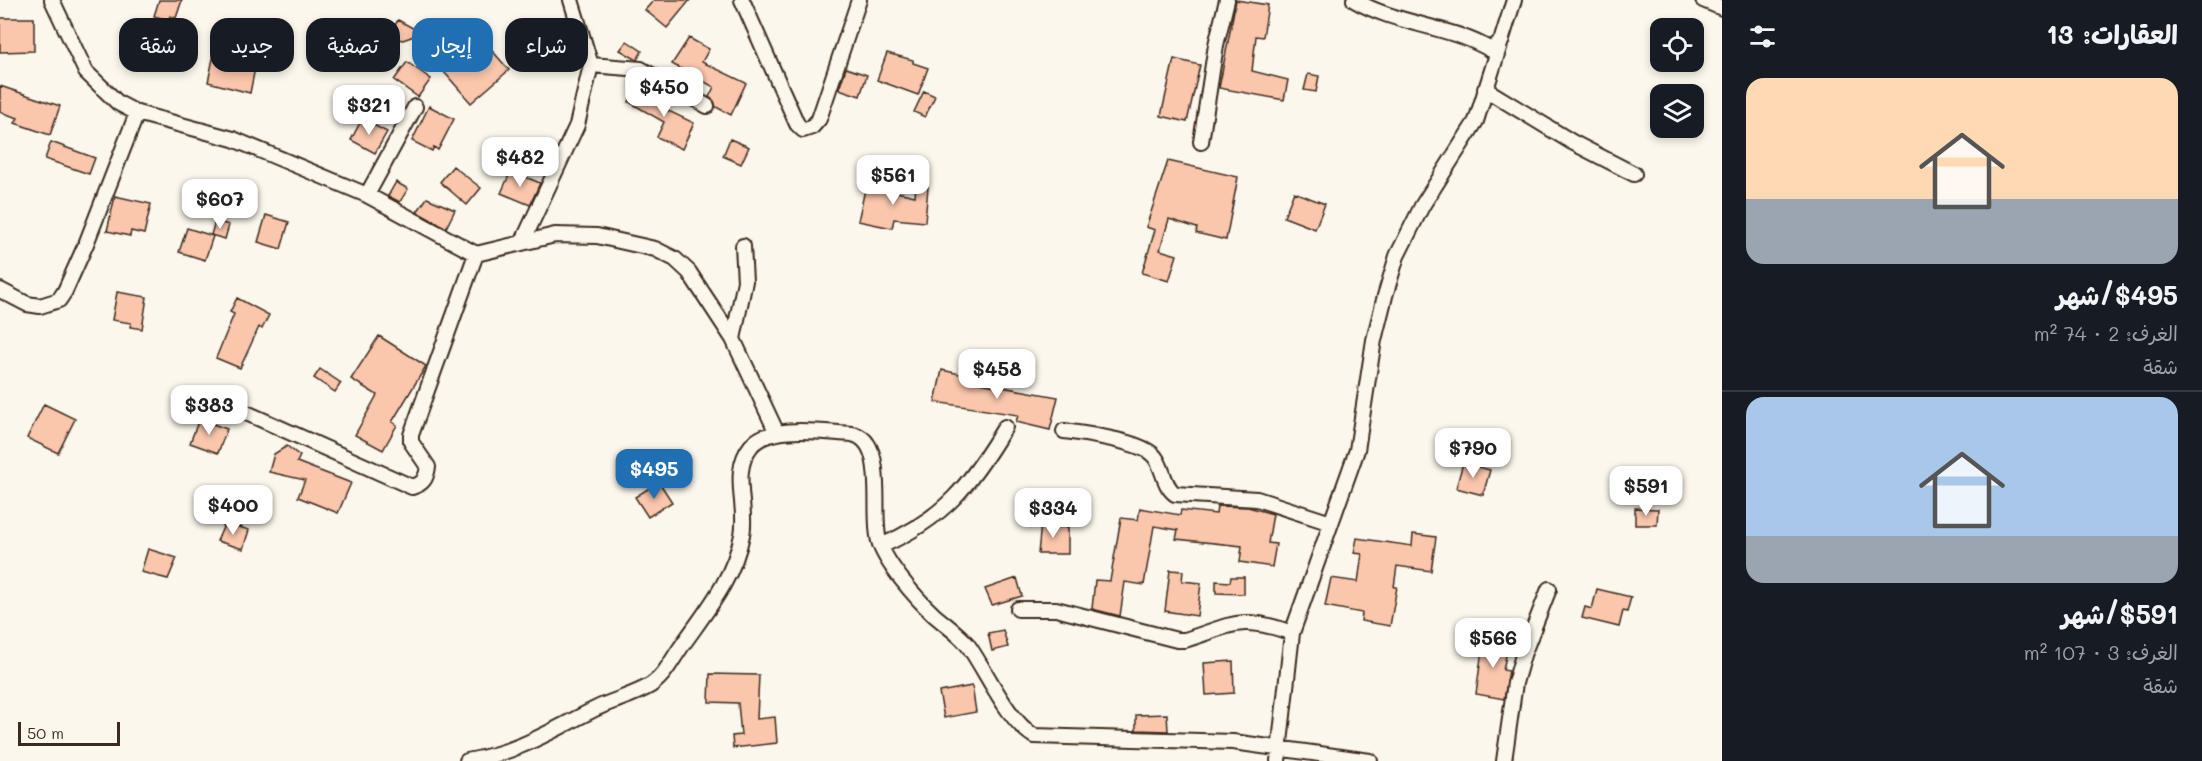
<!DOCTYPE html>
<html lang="ar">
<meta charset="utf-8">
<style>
:root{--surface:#171b24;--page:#20242c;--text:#f1f3f6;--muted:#9ea1a6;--line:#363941;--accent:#1f6fb2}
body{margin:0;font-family:Mali,"Playpen Sans Arabic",sans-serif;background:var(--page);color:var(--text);direction:rtl;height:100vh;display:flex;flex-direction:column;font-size:22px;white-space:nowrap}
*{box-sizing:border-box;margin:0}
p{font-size:20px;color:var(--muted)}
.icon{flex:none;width:33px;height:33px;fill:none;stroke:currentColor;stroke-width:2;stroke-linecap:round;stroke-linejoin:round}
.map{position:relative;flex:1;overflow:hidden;direction:ltr}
.side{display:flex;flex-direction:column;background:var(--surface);width:480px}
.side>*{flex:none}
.hud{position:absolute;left:18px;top:18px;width:570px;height:54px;direction:rtl;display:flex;gap:12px}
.fabs{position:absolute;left:1650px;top:18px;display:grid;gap:12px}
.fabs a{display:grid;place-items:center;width:54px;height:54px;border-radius:12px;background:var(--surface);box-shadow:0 3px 9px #0003;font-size:30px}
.scale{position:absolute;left:18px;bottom:15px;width:102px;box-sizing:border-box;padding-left:6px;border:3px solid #3b2a1e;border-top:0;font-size:16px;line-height:21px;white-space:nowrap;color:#3b2a1e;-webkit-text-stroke:4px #fbf7ec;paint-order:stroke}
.price{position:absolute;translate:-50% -51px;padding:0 14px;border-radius:12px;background:#fff;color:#222;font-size:20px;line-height:39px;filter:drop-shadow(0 2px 3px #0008)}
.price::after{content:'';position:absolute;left:50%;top:36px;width:18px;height:14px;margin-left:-9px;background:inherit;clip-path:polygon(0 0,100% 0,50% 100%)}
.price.current{background:var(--accent);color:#fff}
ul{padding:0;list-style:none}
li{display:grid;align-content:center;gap:12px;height:318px;padding:0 24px}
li+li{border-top:2px solid var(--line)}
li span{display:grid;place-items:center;height:186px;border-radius:18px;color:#555}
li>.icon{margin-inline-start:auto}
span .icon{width:108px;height:108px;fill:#fffc;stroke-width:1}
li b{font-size:26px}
h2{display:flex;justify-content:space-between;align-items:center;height:72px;padding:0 24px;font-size:26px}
.pill{padding:0 21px;border-radius:18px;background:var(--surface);box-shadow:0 3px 9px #0003;font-size:21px;line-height:54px}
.pill.current{background:var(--accent);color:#fff}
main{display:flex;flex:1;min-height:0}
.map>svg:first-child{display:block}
</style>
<main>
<section class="side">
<h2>العقارات: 13<svg class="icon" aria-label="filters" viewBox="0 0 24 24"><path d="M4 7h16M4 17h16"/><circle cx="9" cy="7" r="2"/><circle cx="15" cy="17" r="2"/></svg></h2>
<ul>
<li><span style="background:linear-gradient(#ffd9b3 65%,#9aa5b1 0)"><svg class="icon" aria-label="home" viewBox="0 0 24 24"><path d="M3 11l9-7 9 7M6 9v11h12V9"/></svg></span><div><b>$495/شهر</b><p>الغرف: 2 · 74 m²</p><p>شقة</p></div></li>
<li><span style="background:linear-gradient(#a9c7e8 75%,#9aa5b1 0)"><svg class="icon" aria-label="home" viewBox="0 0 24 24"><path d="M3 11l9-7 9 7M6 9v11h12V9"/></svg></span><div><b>$591/شهر</b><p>الغرف: 3 · 107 m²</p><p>شقة</p></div></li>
</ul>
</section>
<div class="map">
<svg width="1722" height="761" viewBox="0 0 1722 761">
<rect width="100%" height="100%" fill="#fbf7ec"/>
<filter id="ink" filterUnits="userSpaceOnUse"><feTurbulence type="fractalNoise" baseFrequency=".0167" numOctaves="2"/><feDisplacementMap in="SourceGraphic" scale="12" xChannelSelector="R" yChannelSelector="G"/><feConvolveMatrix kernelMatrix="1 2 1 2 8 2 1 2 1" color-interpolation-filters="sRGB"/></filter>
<g filter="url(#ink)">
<!-- building -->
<path fill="#fac6ac" stroke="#3b2a1e" stroke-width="1.5" d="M159,0H182L176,18L170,16L169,20L154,16Z
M654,0H690L667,28L645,10Z
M1236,0L1268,5L1263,37L1256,36L1252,71L1288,80L1284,100L1219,88Z
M0,18H34V51L0,52Z
M398,20L422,33L403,40L388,37Z
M476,32L509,70L471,103L438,65Z
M689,38L709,49L702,62L746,83L731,115L716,107L714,101L709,97L714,87L672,64Z
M627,41L642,51L637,60L620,50Z
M887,53L913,60V63L928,68L918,95L877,80Z
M214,54L256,63L250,93L208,82Z
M1174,59L1200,65L1187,122L1161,116Z
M407,62L431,79L418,97L394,80Z
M846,68L867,75L860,96L839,89Z
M1308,74L1319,76L1316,92L1304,90Z
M0,86L60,106L50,135L15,123L18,118L0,112Z
M646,87L665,98L660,107L694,123L682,149L657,137L664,122L629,102L632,95L640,98Z
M924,91L935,96L925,117L914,112Z
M429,106L454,119L438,150L434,147L432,151L412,141Z
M362,119L387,132L375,153L351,140Z
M730,139L749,147L741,164L723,156Z
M51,142L95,158L89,174L45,159Z
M1168,161L1238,177L1226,240L1196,233L1197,228L1169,219L1160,250L1177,255L1169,281L1142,273L1155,230L1146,227Z
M453,166L481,188L467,205L440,182Z
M511,171L540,183L530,205L501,193Z
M396,182L408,189L400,202L388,196Z
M866,185L915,196L916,186L928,187L925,222L894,219L892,228L858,221Z
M1294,192L1325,204L1315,229L1284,217Z
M115,196L151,204L144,234L131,231L130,236L107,231Z
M427,198L455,210L446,228L417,212Z
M266,215L289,222L281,249L258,242Z
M215,221L229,225L225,239L211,235Z
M187,228L213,236L205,260L179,252Z
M117,292L147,297L142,329L130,327L131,323L112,320Z
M237,298L269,315L262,329L259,327L240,368L216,358L234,314L230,312Z
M379,336L426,366L392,422L397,425L383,450L355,435L377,395L351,379Z
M320,369L341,383L335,392L314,378Z
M942,370L969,376L968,381L1058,397L1050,430L1016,422L1018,415L935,402Z
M44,404L75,419L58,453L27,438Z
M199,419L227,429L218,453L190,443Z
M287,446L300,456L297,462L351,483L338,513L298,497L305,480L269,472L274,454Z
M1463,463L1490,470L1483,495L1456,488Z
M659,482L672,502L648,517L635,497Z
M1217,506L1248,507L1273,514L1268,543L1276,544L1272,567L1240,562L1242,546L1176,539L1178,530L1154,526L1144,585L1125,582L1120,616L1092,609L1095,580L1110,581L1121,518L1138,520L1140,508L1180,515L1181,510L1216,514Z
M1635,508L1658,509L1657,525H1635Z
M225,523L249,530L243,549L217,541Z
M1041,523H1057V527H1068V554H1038Z
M1413,534L1436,537L1431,571L1397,566L1394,587H1397L1390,626L1361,621L1362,613L1325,606L1331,578L1358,582L1362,554L1354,553L1357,538L1412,546Z
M148,549L177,558L168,579L141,572Z
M1170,570L1183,571L1182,581L1201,583L1197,616L1165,611Z
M1231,577H1244V594L1216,593V581L1230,582Z
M1017,578L1022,596L992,605L985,589Z
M1597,589L1631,597L1627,612L1623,611L1619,627L1582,618L1585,607L1592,609Z
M1003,630L1008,647L992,651L988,633Z
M1484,636L1509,641L1503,670L1509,671L1504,699L1476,694Z
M1233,661L1234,693L1206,695L1204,663Z
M710,674L759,675L757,719L775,717L777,743L733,748L732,736L741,735L738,703L709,702Z
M972,686L976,712L944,718L939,692Z
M1167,714L1168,731L1136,730V715Z"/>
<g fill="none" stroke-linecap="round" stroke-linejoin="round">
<!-- minor casing -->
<g stroke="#3b2a1e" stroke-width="18">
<path id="minor" d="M52,0L86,72L118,103L137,113L233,139L367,195L476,254L555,235L597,236L655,249L675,259L689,272L733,339L777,433
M571,0L591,65
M742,0L797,124L803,130L812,127L819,119L859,0
M1354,0C1397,25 1449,25 1491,50L1502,40
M1703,0L1722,8
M1485,89L1572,142L1634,174
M1201,142L1216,45L1227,0
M367,195L415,107
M523,241L577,125L591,65L641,69L707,106
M0,290L27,304L40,306L59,300L65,291L86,244L137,113
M733,339L745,281L743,246
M222,402L412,487C423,484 426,479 428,467L411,442V435L476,254
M1064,431C1084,434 1143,441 1155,457C1164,469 1163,485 1175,494L1257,499L1331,523
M881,546C945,518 970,485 1005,427
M1018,609H1056L1177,640H1185C1233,625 1240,614 1292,633
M467,761C520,752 550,731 597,708C614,700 635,695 651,685C664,676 671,662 679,650C705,612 733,581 742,535C748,506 730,472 751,446C770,423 826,433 852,434C888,440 871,514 879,541C885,563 916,598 933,614C944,624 958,633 967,644C986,670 1007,720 1034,736L1233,742L1370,761
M1278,761L1292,633L1357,450L1374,340L1385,296L1397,256L1422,206L1476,121L1514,0
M1504,761L1515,683L1523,655L1549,589"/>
</g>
<!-- minor -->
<use href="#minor" stroke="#fbf7ec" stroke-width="14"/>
</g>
</g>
</svg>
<div class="fabs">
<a><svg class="icon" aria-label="locate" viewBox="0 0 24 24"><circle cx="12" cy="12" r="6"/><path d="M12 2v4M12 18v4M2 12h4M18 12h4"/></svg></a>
<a><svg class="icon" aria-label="layers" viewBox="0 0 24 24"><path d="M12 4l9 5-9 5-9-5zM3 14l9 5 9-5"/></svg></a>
</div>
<div class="scale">50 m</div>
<b class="price" style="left:664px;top:118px">$450</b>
<b class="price" style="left:369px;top:136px">$321</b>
<b class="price" style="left:520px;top:188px">$482</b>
<b class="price" style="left:893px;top:206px">$561</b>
<b class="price" style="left:220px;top:230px">$607</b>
<b class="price" style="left:997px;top:400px">$458</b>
<b class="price" style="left:209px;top:436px">$383</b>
<b class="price" style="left:1473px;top:479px">$790</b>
<b class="price current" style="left:654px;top:500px">$495</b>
<b class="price" style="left:1646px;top:517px">$591</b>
<b class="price" style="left:233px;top:536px">$400</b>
<b class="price" style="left:1053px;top:539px">$334</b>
<b class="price" style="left:1493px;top:669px">$566</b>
<div class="hud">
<a class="pill">شراء</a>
<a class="pill current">إيجار</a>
<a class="pill">تصفية</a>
<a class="pill">جديد</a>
<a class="pill">شقة</a>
</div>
</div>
</main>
